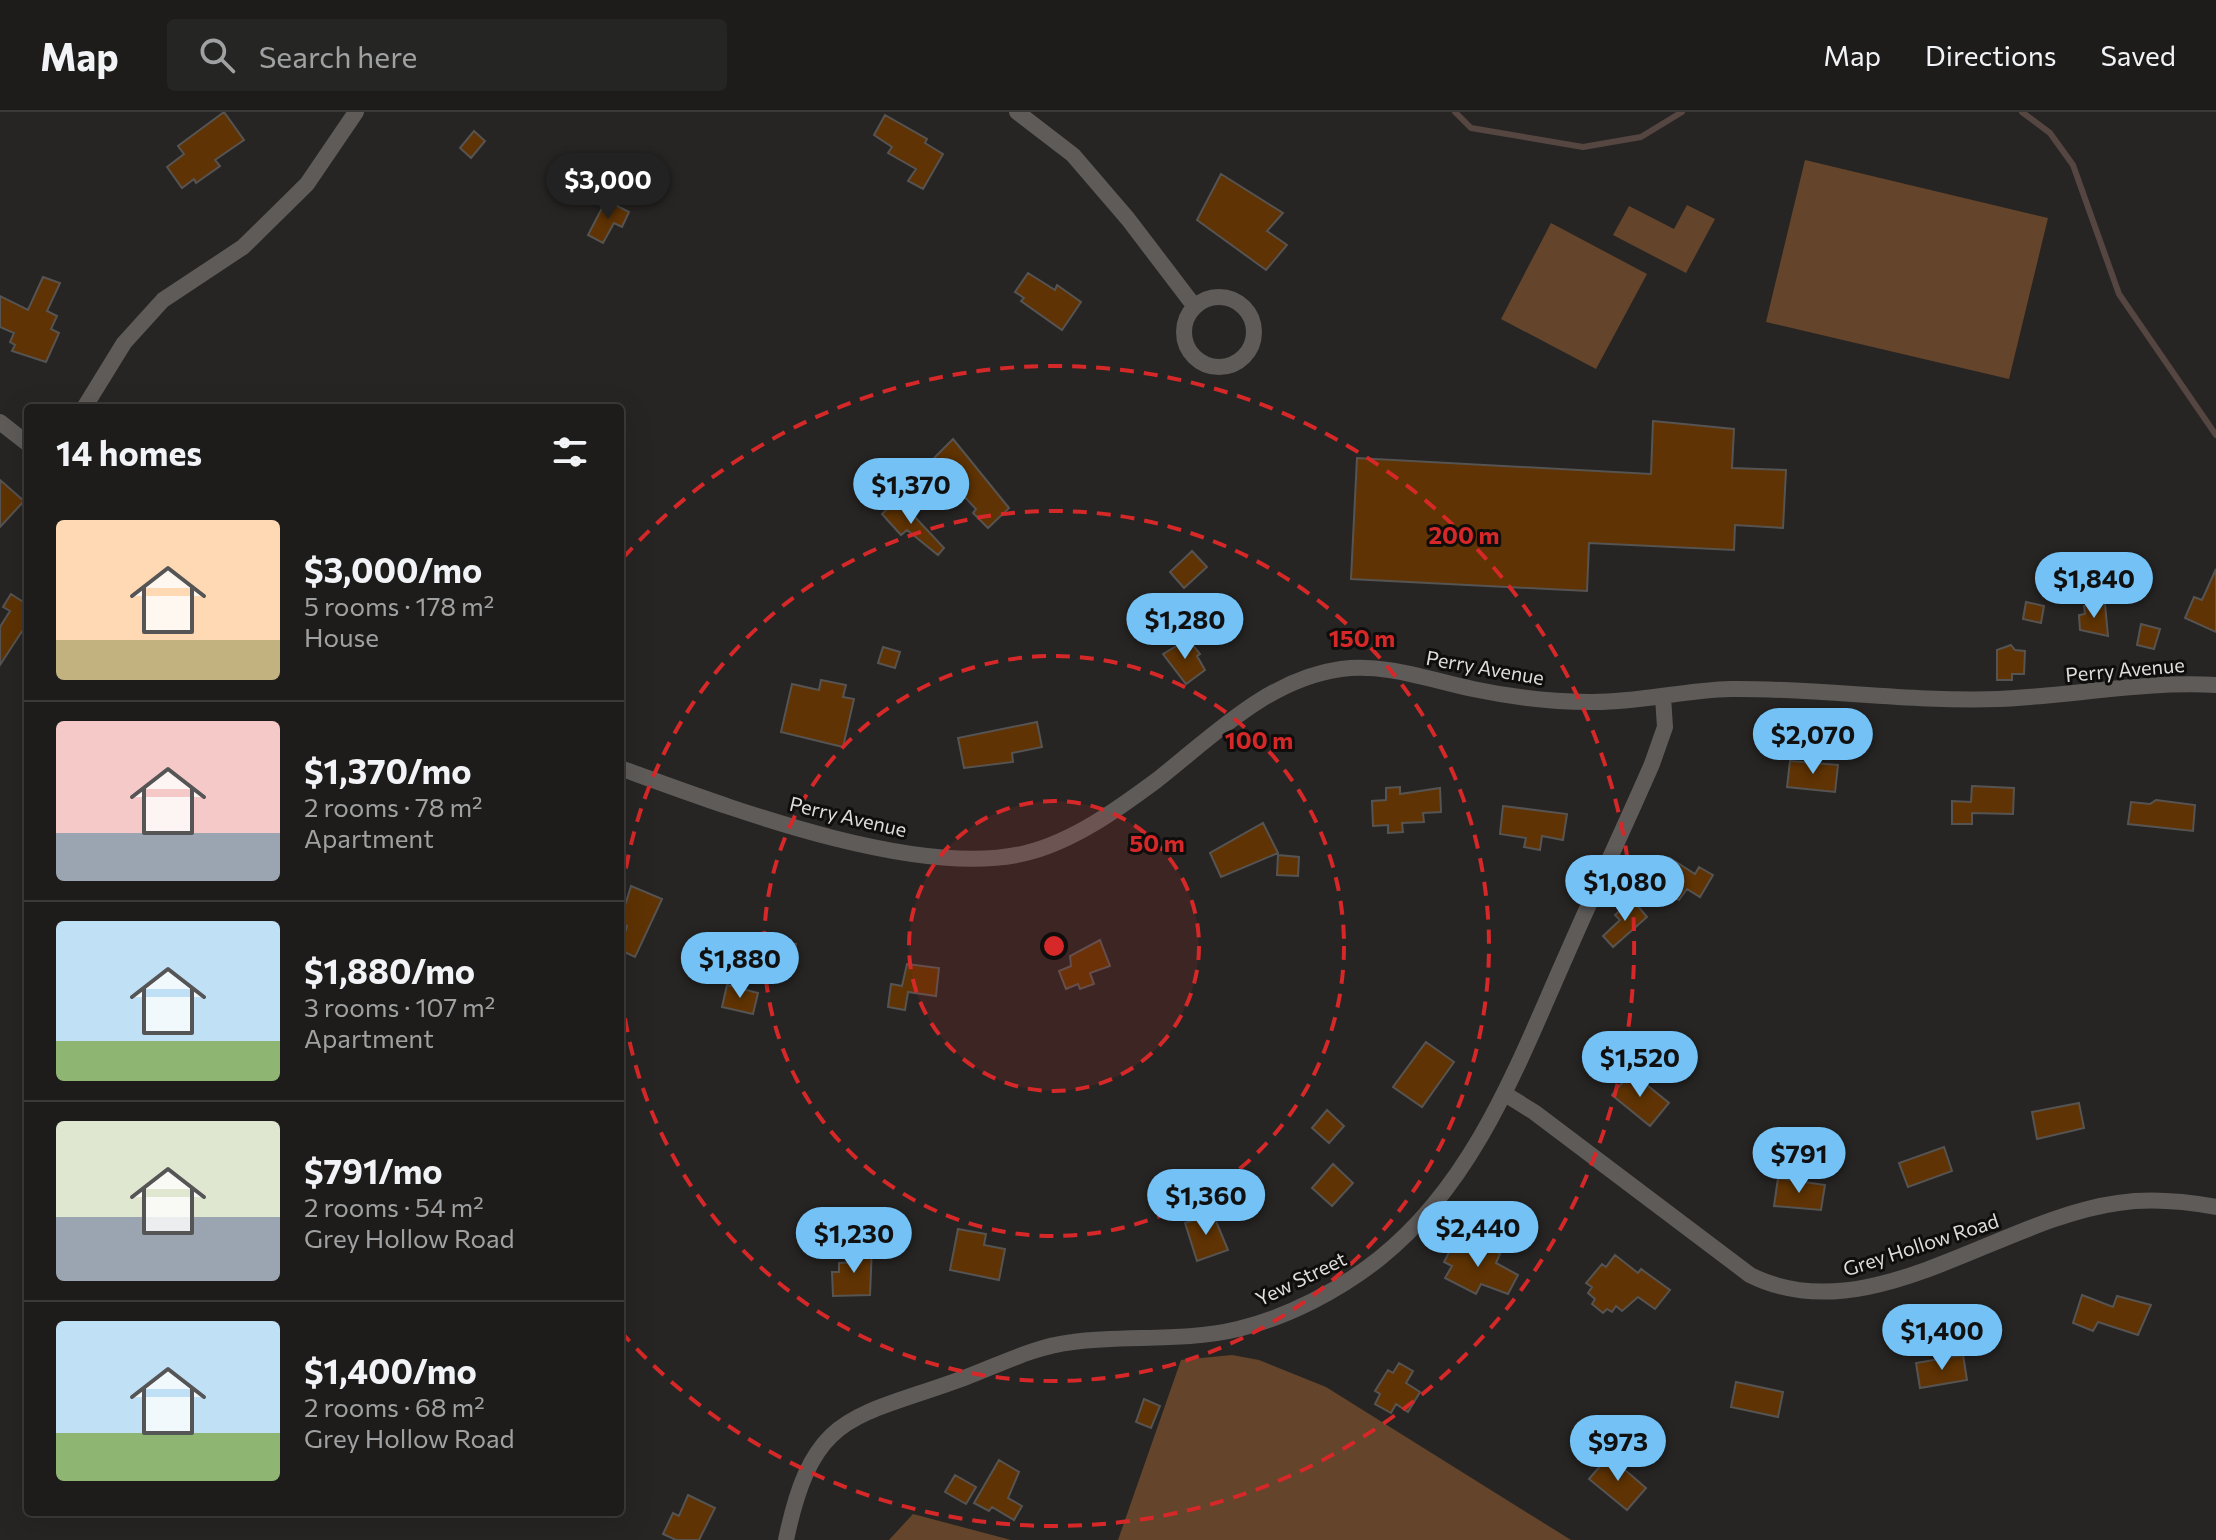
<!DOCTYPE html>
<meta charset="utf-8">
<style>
:root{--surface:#1d1c1a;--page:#252523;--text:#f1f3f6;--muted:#a0a1a2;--line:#3b3a39;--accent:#73c1f5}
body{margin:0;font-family:Commissioner,sans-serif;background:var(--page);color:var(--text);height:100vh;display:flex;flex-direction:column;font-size:30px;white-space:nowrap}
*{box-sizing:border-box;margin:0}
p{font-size:26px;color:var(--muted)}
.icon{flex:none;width:44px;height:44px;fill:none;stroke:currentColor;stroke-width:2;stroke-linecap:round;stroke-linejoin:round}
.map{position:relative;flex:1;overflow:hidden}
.panel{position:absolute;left:24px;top:292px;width:600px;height:1112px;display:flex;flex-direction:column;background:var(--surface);border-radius:8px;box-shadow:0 8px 32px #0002,0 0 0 2px var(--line)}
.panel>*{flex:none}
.price{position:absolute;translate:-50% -68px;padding:0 18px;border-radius:28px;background:var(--accent);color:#111;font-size:26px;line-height:52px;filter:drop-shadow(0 2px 4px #0008)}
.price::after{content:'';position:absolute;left:50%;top:48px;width:24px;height:18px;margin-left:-12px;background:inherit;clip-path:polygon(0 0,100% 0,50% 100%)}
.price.on{background:#222;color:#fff}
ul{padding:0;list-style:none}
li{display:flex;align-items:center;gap:24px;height:200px;padding:0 32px}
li+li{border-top:2px solid var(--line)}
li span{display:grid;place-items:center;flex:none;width:224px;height:160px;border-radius:8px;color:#555}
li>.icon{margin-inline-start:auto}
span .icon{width:96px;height:96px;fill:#fffc;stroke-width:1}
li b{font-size:34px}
h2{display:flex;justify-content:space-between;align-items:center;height:96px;padding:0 32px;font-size:34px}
header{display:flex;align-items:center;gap:48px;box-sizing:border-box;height:112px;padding:0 40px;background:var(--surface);border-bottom:2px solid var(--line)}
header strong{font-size:38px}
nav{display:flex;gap:44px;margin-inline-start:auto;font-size:28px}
.search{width:560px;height:72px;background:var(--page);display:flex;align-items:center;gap:20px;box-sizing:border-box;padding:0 28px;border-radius:8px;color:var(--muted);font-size:30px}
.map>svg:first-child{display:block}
</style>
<header>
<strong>Map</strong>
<div class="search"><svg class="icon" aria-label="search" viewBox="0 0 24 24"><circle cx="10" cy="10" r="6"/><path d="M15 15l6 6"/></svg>Search here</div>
<nav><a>Map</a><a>Directions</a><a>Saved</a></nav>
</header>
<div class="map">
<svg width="2216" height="1428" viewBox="0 0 2216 1428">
<rect width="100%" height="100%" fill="#272523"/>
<!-- green -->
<path fill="#64452b" d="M1805,48L2048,106L2009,267L1766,210Z
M1687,93L1715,107L1686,161L1613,123L1629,94L1674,117Z
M1551,111L1647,162L1596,257L1501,207Z
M1232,1243L1259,1248L1326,1275L1571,1428H1118L1181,1248Z
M913,1402L1011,1428H889Z"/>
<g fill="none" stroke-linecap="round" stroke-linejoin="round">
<!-- stream -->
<path stroke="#564642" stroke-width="6" d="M1455,0L1471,16L1583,35L1641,25L1682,0
M2022,0L2050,21L2073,53L2119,182L2216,323"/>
</g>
<!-- building -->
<path fill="#5f3303" stroke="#565452" stroke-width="2" d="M224,0L244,28L215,48L220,54L196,71L194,67L182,76L167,55L184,42L178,34Z
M885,3L927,27L925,31L943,42L923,77L908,69L916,57L888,41L892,35L874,23Z
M474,19L485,29L471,46L460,36Z
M1221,62L1283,101L1267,119L1287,133L1266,158L1197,108Z
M606,88L629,100L622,115L614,111L603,131L588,123Z
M1028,161L1055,178L1057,173L1081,190L1062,218L1021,189L1024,186L1015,180Z
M43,165L60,171L47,199L57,204L51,217L59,221L46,250L12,239L15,233L10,230L14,221L0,215V184L28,198Z
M1653,309L1734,317L1732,356L1786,358L1783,416L1735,413L1734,438L1589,431L1587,479L1351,467L1357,346L1651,362Z
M953,327L1009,396L988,416L973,401L976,397L931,349Z
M0,368L24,389L0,415Z
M898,387L944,436L938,443L907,418L901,423L882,402Z
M1192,439L1207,455L1184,476L1170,460Z
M2216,457V520L2185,506L2194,485L2202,488Z
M11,482L28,493V510L0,553V515L10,499L3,495Z
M2026,490L2044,494L2041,511L2023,507Z
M2105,492L2108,524L2080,518L2079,503L2085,502L2084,494Z
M2141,512L2160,517L2154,537L2137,533Z
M1188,527L1200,542L1197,544L1205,558L1186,572L1163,542Z
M2011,533L2015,538L2025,539L2024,562H2012V568H1997V538Z
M883,535L900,540L895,556L878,551Z
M821,568L846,573L843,585L854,587L843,635L781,620L792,572L819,578Z
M1037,610L1042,635L1012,641L1013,650L964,656L958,626Z
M1790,649L1838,653L1835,680L1787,675Z
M1972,674L2014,676L2013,702L1972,701V712H1952V689L1971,690Z
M1400,675V682L1440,676L1441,700L1423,701L1424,710L1402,711L1403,720L1388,721V713L1373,714L1372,689L1386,688V676Z
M2156,688L2195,693L2193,719L2128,712L2131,690L2150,692Z
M1503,694L1567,702L1563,728L1542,724L1540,738L1524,735L1526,726L1500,722Z
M1263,711L1278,741L1221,765L1210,741Z
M1278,743L1299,745L1298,764L1277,763Z
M1670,746L1695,762L1699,755L1713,763L1700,785L1687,777L1679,788L1653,773Z
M631,774L662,787L635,845L620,838L627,814L620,810Z
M1632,787L1647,805L1613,835L1603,824L1620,808L1615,803Z
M770,827L796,832L790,863L764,858Z
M1100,828L1110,854L1090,861L1094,872L1080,877L1078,872L1066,877L1059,859L1071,854L1070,844Z
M907,852L939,856L936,884L908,880L905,898L888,895L891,872L902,874Z
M727,873L758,881L753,902L722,895Z
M1426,930L1454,950L1422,995L1393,975Z
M1631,960L1669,991L1650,1014L1612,983Z
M2079,991L2084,1016L2037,1027L2032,1000Z
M1327,998L1344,1014L1329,1031L1312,1016Z
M1944,1035L1952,1059L1908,1075L1899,1051Z
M1333,1052L1353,1071L1332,1094L1312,1076Z
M1778,1066L1825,1073L1821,1098L1774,1094Z
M1213,1102L1228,1138L1197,1149L1185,1111Z
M958,1117L986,1122L984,1133L1005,1137L999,1168L950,1158Z
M1456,1127L1482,1140L1485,1134L1500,1142L1496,1151L1518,1163L1508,1182L1481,1172L1476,1182L1445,1166L1452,1154L1444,1150Z
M872,1134L870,1183L833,1184L832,1160H839V1151L857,1150V1135Z
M1615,1143L1638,1161L1641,1157L1670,1178L1655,1197L1638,1185L1622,1199L1616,1194L1612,1200L1607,1197L1603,1201L1592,1192L1595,1187L1588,1181L1592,1175L1586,1171L1602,1152L1606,1155Z
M2082,1183L2113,1195L2117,1184L2151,1193L2138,1223L2098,1210L2093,1219L2073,1211Z
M1963,1243L1967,1268L1920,1276L1916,1251Z
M1399,1251L1413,1259L1406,1271L1420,1280L1408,1300L1396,1292L1391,1301L1375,1292L1380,1282L1375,1279L1388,1258L1393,1261Z
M1736,1270L1783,1280L1778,1305L1731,1295Z
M1144,1287L1160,1294L1151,1316L1136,1310Z
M1609,1344L1646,1376L1627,1398L1589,1367Z
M999,1348L1019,1360L1008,1386L1022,1394L1014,1408L992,1395L989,1399L974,1391Z
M955,1363L976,1375L966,1392L945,1380Z
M688,1383L715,1396L699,1428H676L663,1422L673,1401L679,1404Z"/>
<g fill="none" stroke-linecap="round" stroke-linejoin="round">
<!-- minor -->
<path stroke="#5e5b59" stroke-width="16" d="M1017,0L1073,43L1128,107L1195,195
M1184 220a35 35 0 1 1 70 0a35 35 0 1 1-70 0Z
M84,296L124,231L163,188L243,135L307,72L356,0
M0,310L28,332
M620,656C725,694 917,768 1026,741C1074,729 1118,697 1157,668C1213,624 1268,567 1341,557C1386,551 1430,568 1473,577C1511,585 1550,590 1589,590C1637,591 1683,578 1731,577C1820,576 1909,590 1999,587C2071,584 2143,569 2216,573
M1505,982L1534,1000L1750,1163C1868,1222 1999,1107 2118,1091C2151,1086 2183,1089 2216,1095
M786,1428C813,1298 853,1307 964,1266C999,1253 1035,1234 1073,1230C1127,1223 1184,1230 1238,1217C1288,1205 1340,1178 1380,1146C1475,1070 1518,952 1566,844C1594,780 1624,716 1652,652L1665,615L1663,585"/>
</g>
<!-- distance rings -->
<circle cx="1054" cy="834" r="145" fill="#d62828" fill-opacity=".12"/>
<g fill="none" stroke="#d62828" stroke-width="4" stroke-dasharray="14 10">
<circle cx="1054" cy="834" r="145"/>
<circle cx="1054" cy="834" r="290"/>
<path d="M620 804A435 435 0 1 1 620 864"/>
<path d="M623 446A580 580 0 1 1 623 1222"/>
</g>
<g text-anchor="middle" stroke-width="6" stroke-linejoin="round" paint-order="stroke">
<!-- street labels -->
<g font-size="20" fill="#dedddc" stroke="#0f0e0d">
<text transform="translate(1485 556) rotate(10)" y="7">Perry Avenue</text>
<text transform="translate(2125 558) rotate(-5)" y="7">Perry Avenue</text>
<text transform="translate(848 705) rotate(13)" y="7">Perry Avenue</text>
<text transform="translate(1921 1133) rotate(-18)" y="7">Grey Hollow Road</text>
<text transform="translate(1301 1167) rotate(-26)" y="7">Yew Street</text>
</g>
</g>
<circle cx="1054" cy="834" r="12" fill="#d62828" stroke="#0f0e0d" stroke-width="4"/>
<g font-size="24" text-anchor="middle" font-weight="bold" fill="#d62828" stroke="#0f0e0d" stroke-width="6" stroke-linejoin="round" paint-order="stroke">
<text x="1464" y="432">200 m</text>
<text x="1362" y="535">150 m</text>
<text x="1259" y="637">100 m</text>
<text x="1157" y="740">50 m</text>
</g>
</svg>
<b class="price on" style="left:608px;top:109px">$3,000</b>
<b class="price" style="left:911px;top:414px">$1,370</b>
<b class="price" style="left:2094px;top:508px">$1,840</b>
<b class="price" style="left:1185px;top:549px">$1,280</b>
<b class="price" style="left:1813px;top:664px">$2,070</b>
<b class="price" style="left:1625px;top:811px">$1,080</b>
<b class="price" style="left:740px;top:888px">$1,880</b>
<b class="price" style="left:1640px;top:987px">$1,520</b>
<b class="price" style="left:1799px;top:1083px">$791</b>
<b class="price" style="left:1206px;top:1125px">$1,360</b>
<b class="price" style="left:1478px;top:1157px">$2,440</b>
<b class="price" style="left:854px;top:1163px">$1,230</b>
<b class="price" style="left:1942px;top:1260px">$1,400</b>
<b class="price" style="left:1618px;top:1371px">$973</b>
<section class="panel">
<h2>14 homes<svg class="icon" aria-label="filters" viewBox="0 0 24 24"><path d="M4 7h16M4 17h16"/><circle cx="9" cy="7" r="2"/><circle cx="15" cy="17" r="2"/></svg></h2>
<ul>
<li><span style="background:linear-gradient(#ffd9b3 75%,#c2b280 0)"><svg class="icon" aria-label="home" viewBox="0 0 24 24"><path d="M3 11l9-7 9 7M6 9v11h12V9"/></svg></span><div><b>$3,000/mo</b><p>5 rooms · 178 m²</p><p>House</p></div></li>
<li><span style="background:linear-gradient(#f6c9c9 70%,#9aa5b1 0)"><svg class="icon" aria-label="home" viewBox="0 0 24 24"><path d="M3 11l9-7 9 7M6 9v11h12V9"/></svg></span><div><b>$1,370/mo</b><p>2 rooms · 78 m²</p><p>Apartment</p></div></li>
<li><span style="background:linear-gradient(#bfe0f5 75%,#8fb573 0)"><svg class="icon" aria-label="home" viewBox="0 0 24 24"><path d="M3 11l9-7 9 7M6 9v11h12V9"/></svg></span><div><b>$1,880/mo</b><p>3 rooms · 107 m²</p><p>Apartment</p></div></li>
<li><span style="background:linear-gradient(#dfe7d0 60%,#9aa5b1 0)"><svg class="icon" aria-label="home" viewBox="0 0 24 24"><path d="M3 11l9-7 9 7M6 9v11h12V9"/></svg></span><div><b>$791/mo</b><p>2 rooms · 54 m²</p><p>Grey Hollow Road</p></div></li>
<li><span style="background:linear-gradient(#bfe0f5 70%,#8fb573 0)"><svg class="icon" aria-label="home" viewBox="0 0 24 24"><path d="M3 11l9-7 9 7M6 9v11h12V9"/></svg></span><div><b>$1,400/mo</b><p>2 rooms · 68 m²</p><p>Grey Hollow Road</p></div></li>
</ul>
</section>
</div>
